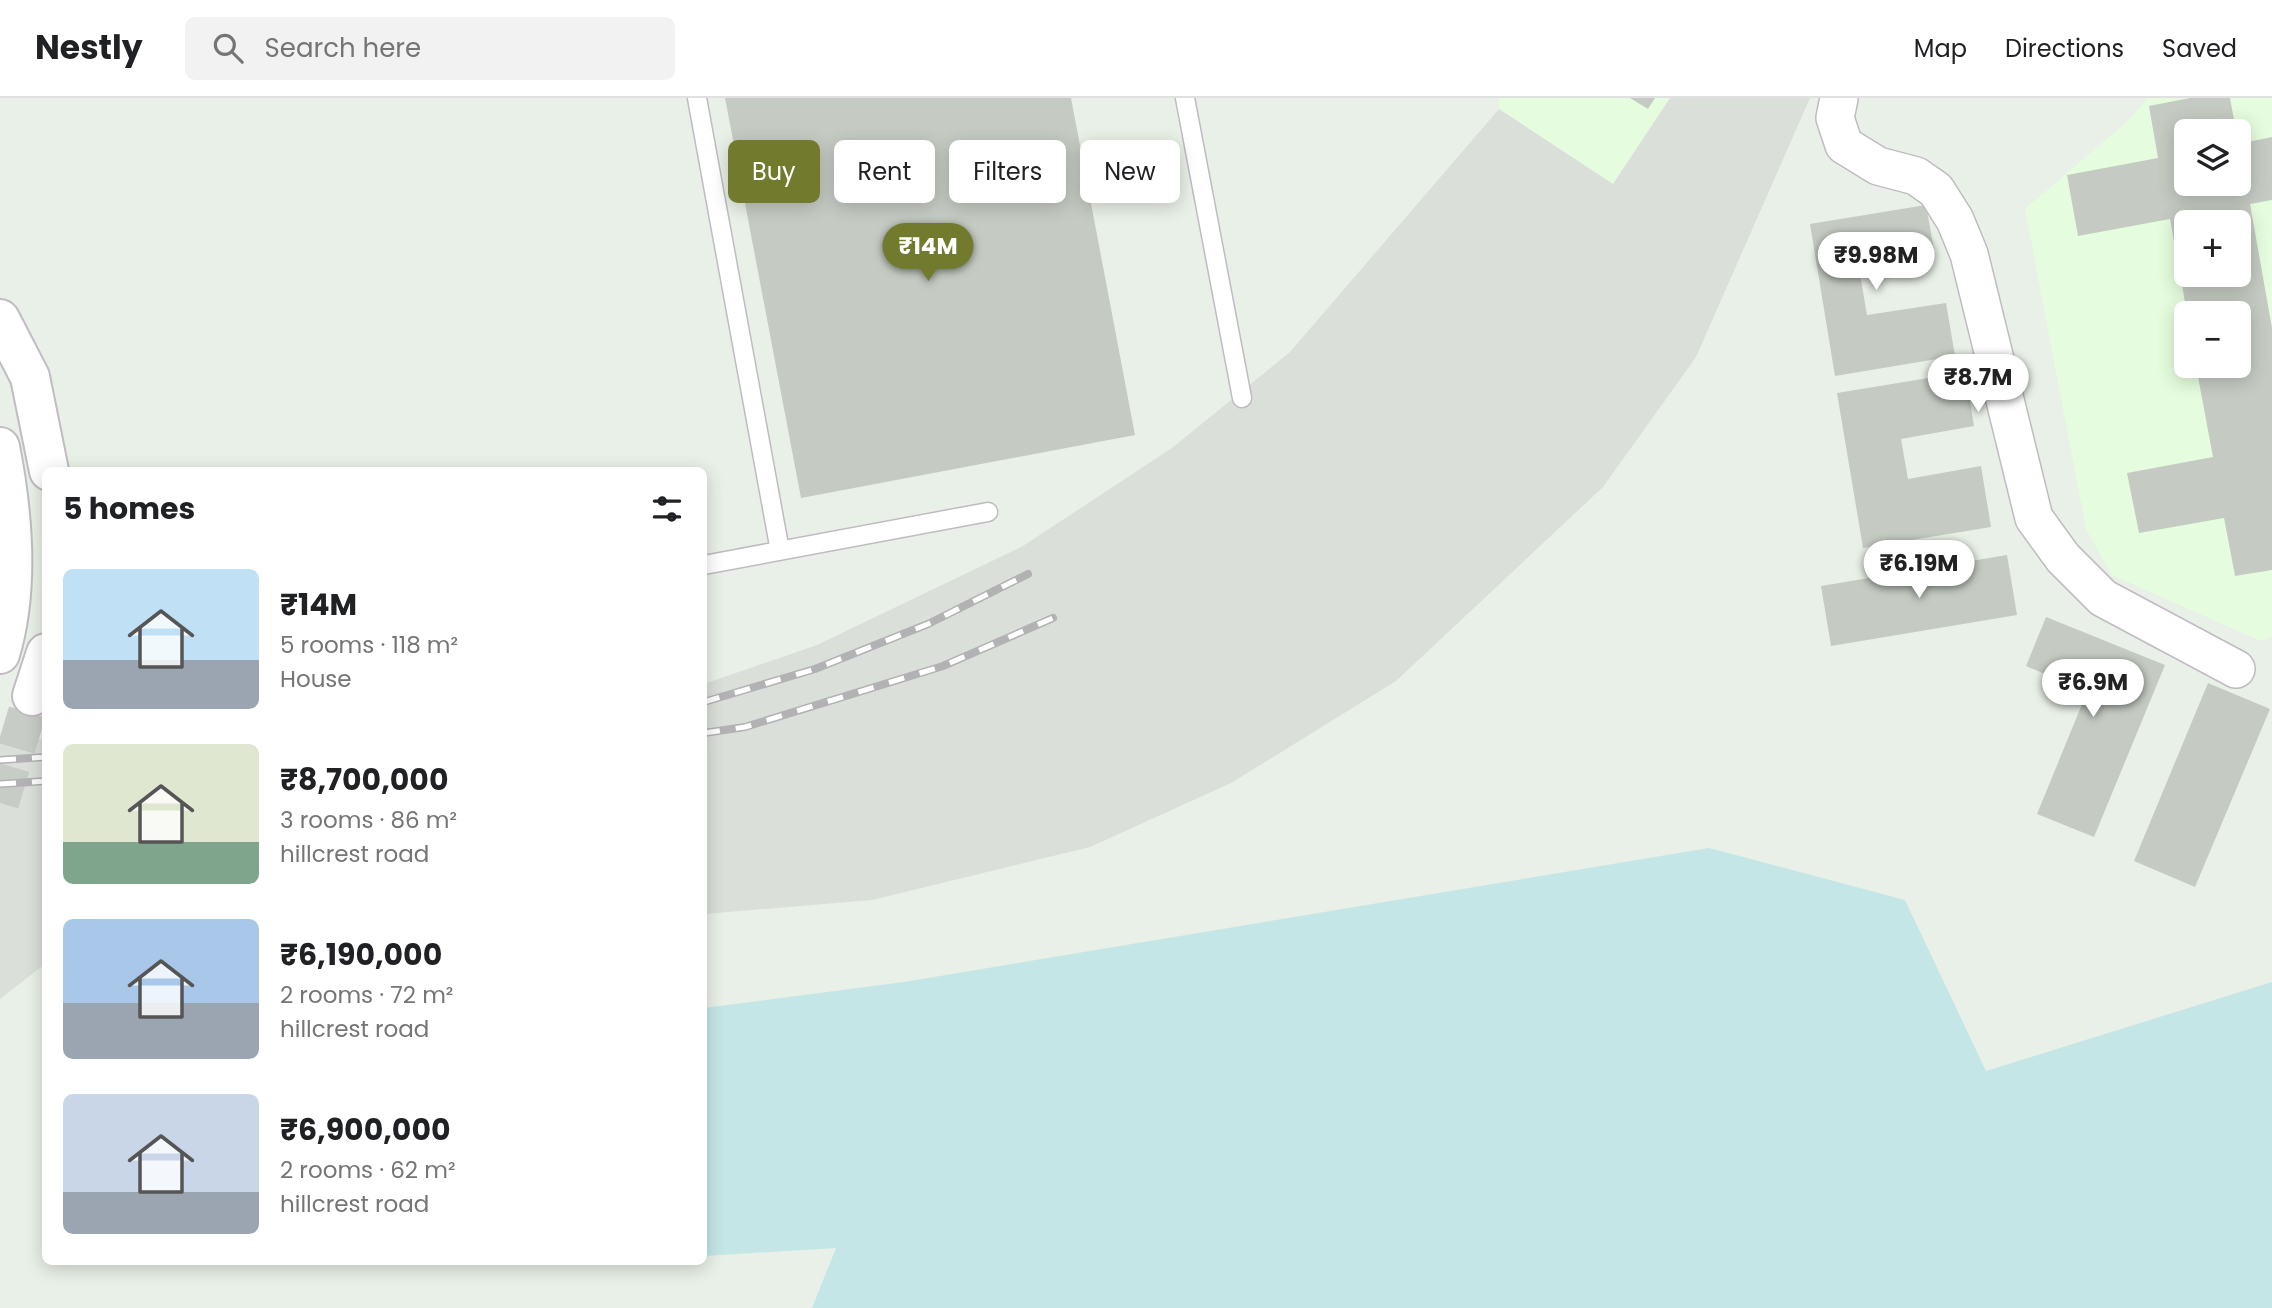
<!DOCTYPE html>
<meta charset="utf-8">
<style>
:root{--surface:#fff;--page:#f2f2f2;--text:#202124;--muted:#757577;--line:#e0e0e0;--accent:#717a2d}
body{margin:0;font-family:Poppins,sans-serif;background:var(--page);color:var(--text);height:100vh;display:flex;flex-direction:column;font-size:26px;white-space:nowrap}
*{box-sizing:border-box;margin:0}
p{font-size:23px;color:var(--muted)}
.icon{flex:none;width:38px;height:38px;fill:none;stroke:currentColor;stroke-width:2;stroke-linecap:round;stroke-linejoin:round}
.map{position:relative;flex:1;overflow:hidden}
.drawer{position:absolute;left:42px;top:369px;width:665px;height:798px;display:flex;flex-direction:column;background:var(--surface);border-radius:10px;box-shadow:0 4px 18px #0003}
.drawer>*{flex:none}
.guide{position:absolute;left:728px;top:42px;width:665px;height:63px;display:flex;gap:14px}
.buttons{position:absolute;left:2174px;top:21px;display:grid;gap:14px}
.buttons a{display:grid;place-items:center;width:77px;height:77px;border-radius:10px;background:var(--surface);box-shadow:0 4px 18px #0003;font-size:35px}
.price{position:absolute;translate:-50% -60px;padding:0 16px;border-radius:24px;background:#fff;color:#222;font-size:23px;line-height:46px;filter:drop-shadow(0 2px 4px #0008)}
.price::after{content:'';position:absolute;left:50%;top:42px;width:21px;height:16px;margin-left:-10px;background:inherit;clip-path:polygon(0 0,100% 0,50% 100%)}
.price.active{background:var(--accent);color:#fff}
ul{padding:0;list-style:none}
li{display:flex;align-items:center;gap:21px;height:175px;padding:0 21px}
li span{display:grid;place-items:center;flex:none;width:196px;height:140px;border-radius:10px;color:#555}
li>.icon{margin-inline-start:auto}
span .icon{width:84px;height:84px;fill:#fffc;stroke-width:1}
li b{font-size:30px}
h2{display:flex;justify-content:space-between;align-items:center;height:84px;padding:0 21px;font-size:30px}
.chip{padding:0 24px;border-radius:10px;background:var(--surface);box-shadow:0 4px 18px #0003;font-size:24px;line-height:63px}
.chip.active{background:var(--accent);color:#fff}
header{display:flex;align-items:center;gap:42px;box-sizing:border-box;height:98px;padding:0 35px;background:var(--surface);border-bottom:2px solid var(--line)}
header strong{font-size:33px}
nav{display:flex;gap:38px;margin-inline-start:auto;font-size:24px}
.search{width:490px;height:63px;background:var(--page);display:flex;align-items:center;gap:18px;box-sizing:border-box;padding:0 24px;border-radius:10px;color:var(--muted);font-size:26px}
.map>svg:first-child{display:block}
</style>
<header>
<strong>Nestly</strong>
<div class="search"><svg class="icon" aria-label="search" viewBox="0 0 24 24"><circle cx="10" cy="10" r="6"/><path d="M15 15l6 6"/></svg>Search here</div>
<nav><a>Map</a><a>Directions</a><a>Saved</a></nav>
</header>
<div class="map">
<svg width="2272" height="1210" viewBox="0 0 2272 1210">
<rect width="100%" height="100%" fill="#e9f0e7"/>
<!-- commercial -->
<path fill="#e5fdde" fill-rule="evenodd" d="M1499,0H1670L1613,86L1499,11Z
M2148,0H2272V538L2261,543L2112,477L2086,431L2025,111L2127,24ZM2186,33H2238V86H2186ZM2186,124H2238V177H2186ZM2186,215H2238V268H2186Z"/>
<!-- industrial -->
<path fill="#dadfd9" d="M1670,0H1810L1696,259L1603,389L1396,583L1231,685L1090,749L872,802L704,816V586L817,547L1023,448L1172,350L1290,254L1499,11L1613,86Z
M46,641L45,866L0,901V643Z"/>
<!-- green -->
<path fill="#c4e6e7" d="M1709,750L1905,802L1986,973L2272,884V1210H812L836,1150L704,1158V910L904,884Z"/>
<!-- building -->
<path fill="#c5cbc3" fill-rule="evenodd" d="M725,0H1071L1135,337L801,400Z
M1630,0H1655L1648,11Z
M2190,0H2230L2236,33H2186V86H2238V46L2272,39V102L2250,106L2272,230V472L2235,478L2224,420L2139,435L2127,375L2213,359L2196,268H2238V215H2187L2170,121L2078,138L2067,77L2158,60L2149,8ZM2186,124H2238V177H2186Z
M1926,107L1935,157L1859,170L1867,217L1946,205L1955,258L1835,278L1810,126Z
M1965,274L1974,328L1901,341L1908,381L1981,368L1991,429L1863,450L1837,295Z
M2007,457L2017,517L1831,548L1821,488Z
M2046,519L2165,567L2094,739L2037,716L2087,594L2026,568Z
M2208,585L2270,611L2195,789L2134,763Z"/>
<g fill="none" stroke-linecap="round" stroke-linejoin="round">
<!-- secondary-tunnel -->
<path stroke="#c8ccc7" stroke-width="38" stroke-dasharray="38 19" stroke-linecap="butt" d="M0,705L32,598"/>
<!-- lane casing -->
<g stroke="#c0bbc2" stroke-width="21">
<path id="lane" d="M697,0L780,453
M1185,0L1242,300
M704,467L988,414"/>
</g>
<!-- street casing -->
<g stroke="#c0bbc2" stroke-width="40">
<path id="street" d="M1839,0L1835,20L1844,47L1878,68L1916,78L1936,92L1955,122L1969,156L2034,420L2063,460L2103,500L2236,571"/>
</g>
<!-- secondary casing -->
<g stroke="#c1bcc4" stroke-width="42">
<path id="secondary" d="M0,221L30,279L49,373
M0,349C13,415 20,490 0,556
M32,598L46,555"/>
</g>
<!-- lane -->
<use href="#lane" stroke="#fff" stroke-width="18"/>
<!-- street -->
<use href="#street" stroke="#fff" stroke-width="37"/>
<!-- secondary -->
<use href="#secondary" stroke="#fff" stroke-width="38"/>
<!-- rail casing -->
<g stroke="#b2b1b3" stroke-width="8">
<path id="rail" d="M704,604L815,571L928,526L1028,476
M704,635L745,629L943,568L1053,520
M0,662L46,659
M0,686L46,683"/>
</g>
<!-- rail -->
<use href="#rail" stroke="#fff" stroke-width="5" stroke-dasharray="16" stroke-linecap="butt"/>
</g>
</svg>
<div class="buttons">
<a><svg class="icon" aria-label="layers" viewBox="0 0 24 24"><path d="M12 4l9 5-9 5-9-5zM3 14l9 5 9-5"/></svg></a>
<a>+</a>
<a>−</a>
</div>
<b class="price active" style="left:928px;top:185px">₹14M</b>
<b class="price" style="left:1876px;top:194px">₹9.98M</b>
<b class="price" style="left:1978px;top:316px">₹8.7M</b>
<b class="price" style="left:1919px;top:502px">₹6.19M</b>
<b class="price" style="left:2093px;top:621px">₹6.9M</b>
<div class="guide">
<a class="chip active">Buy</a>
<a class="chip">Rent</a>
<a class="chip">Filters</a>
<a class="chip">New</a>
</div>
<section class="drawer">
<h2>5 homes<svg class="icon" aria-label="filters" viewBox="0 0 24 24"><path d="M4 7h16M4 17h16"/><circle cx="9" cy="7" r="2"/><circle cx="15" cy="17" r="2"/></svg></h2>
<ul>
<li><span style="background:linear-gradient(#bfe0f5 65%,#9aa5b1 0)"><svg class="icon" aria-label="home" viewBox="0 0 24 24"><path d="M3 11l9-7 9 7M6 9v11h12V9"/></svg></span><div><b>₹14M</b><p>5 rooms · 118 m²</p><p>House</p></div></li>
<li><span style="background:linear-gradient(#dfe7d0 70%,#7fa58c 0)"><svg class="icon" aria-label="home" viewBox="0 0 24 24"><path d="M3 11l9-7 9 7M6 9v11h12V9"/></svg></span><div><b>₹8,700,000</b><p>3 rooms · 86 m²</p><p>hillcrest road</p></div></li>
<li><span style="background:linear-gradient(#a9c7e8 60%,#9aa5b1 0)"><svg class="icon" aria-label="home" viewBox="0 0 24 24"><path d="M3 11l9-7 9 7M6 9v11h12V9"/></svg></span><div><b>₹6,190,000</b><p>2 rooms · 72 m²</p><p>hillcrest road</p></div></li>
<li><span style="background:linear-gradient(#c9d6e8 70%,#9aa5b1 0)"><svg class="icon" aria-label="home" viewBox="0 0 24 24"><path d="M3 11l9-7 9 7M6 9v11h12V9"/></svg></span><div><b>₹6,900,000</b><p>2 rooms · 62 m²</p><p>hillcrest road</p></div></li>
</ul>
</section>
</div>
